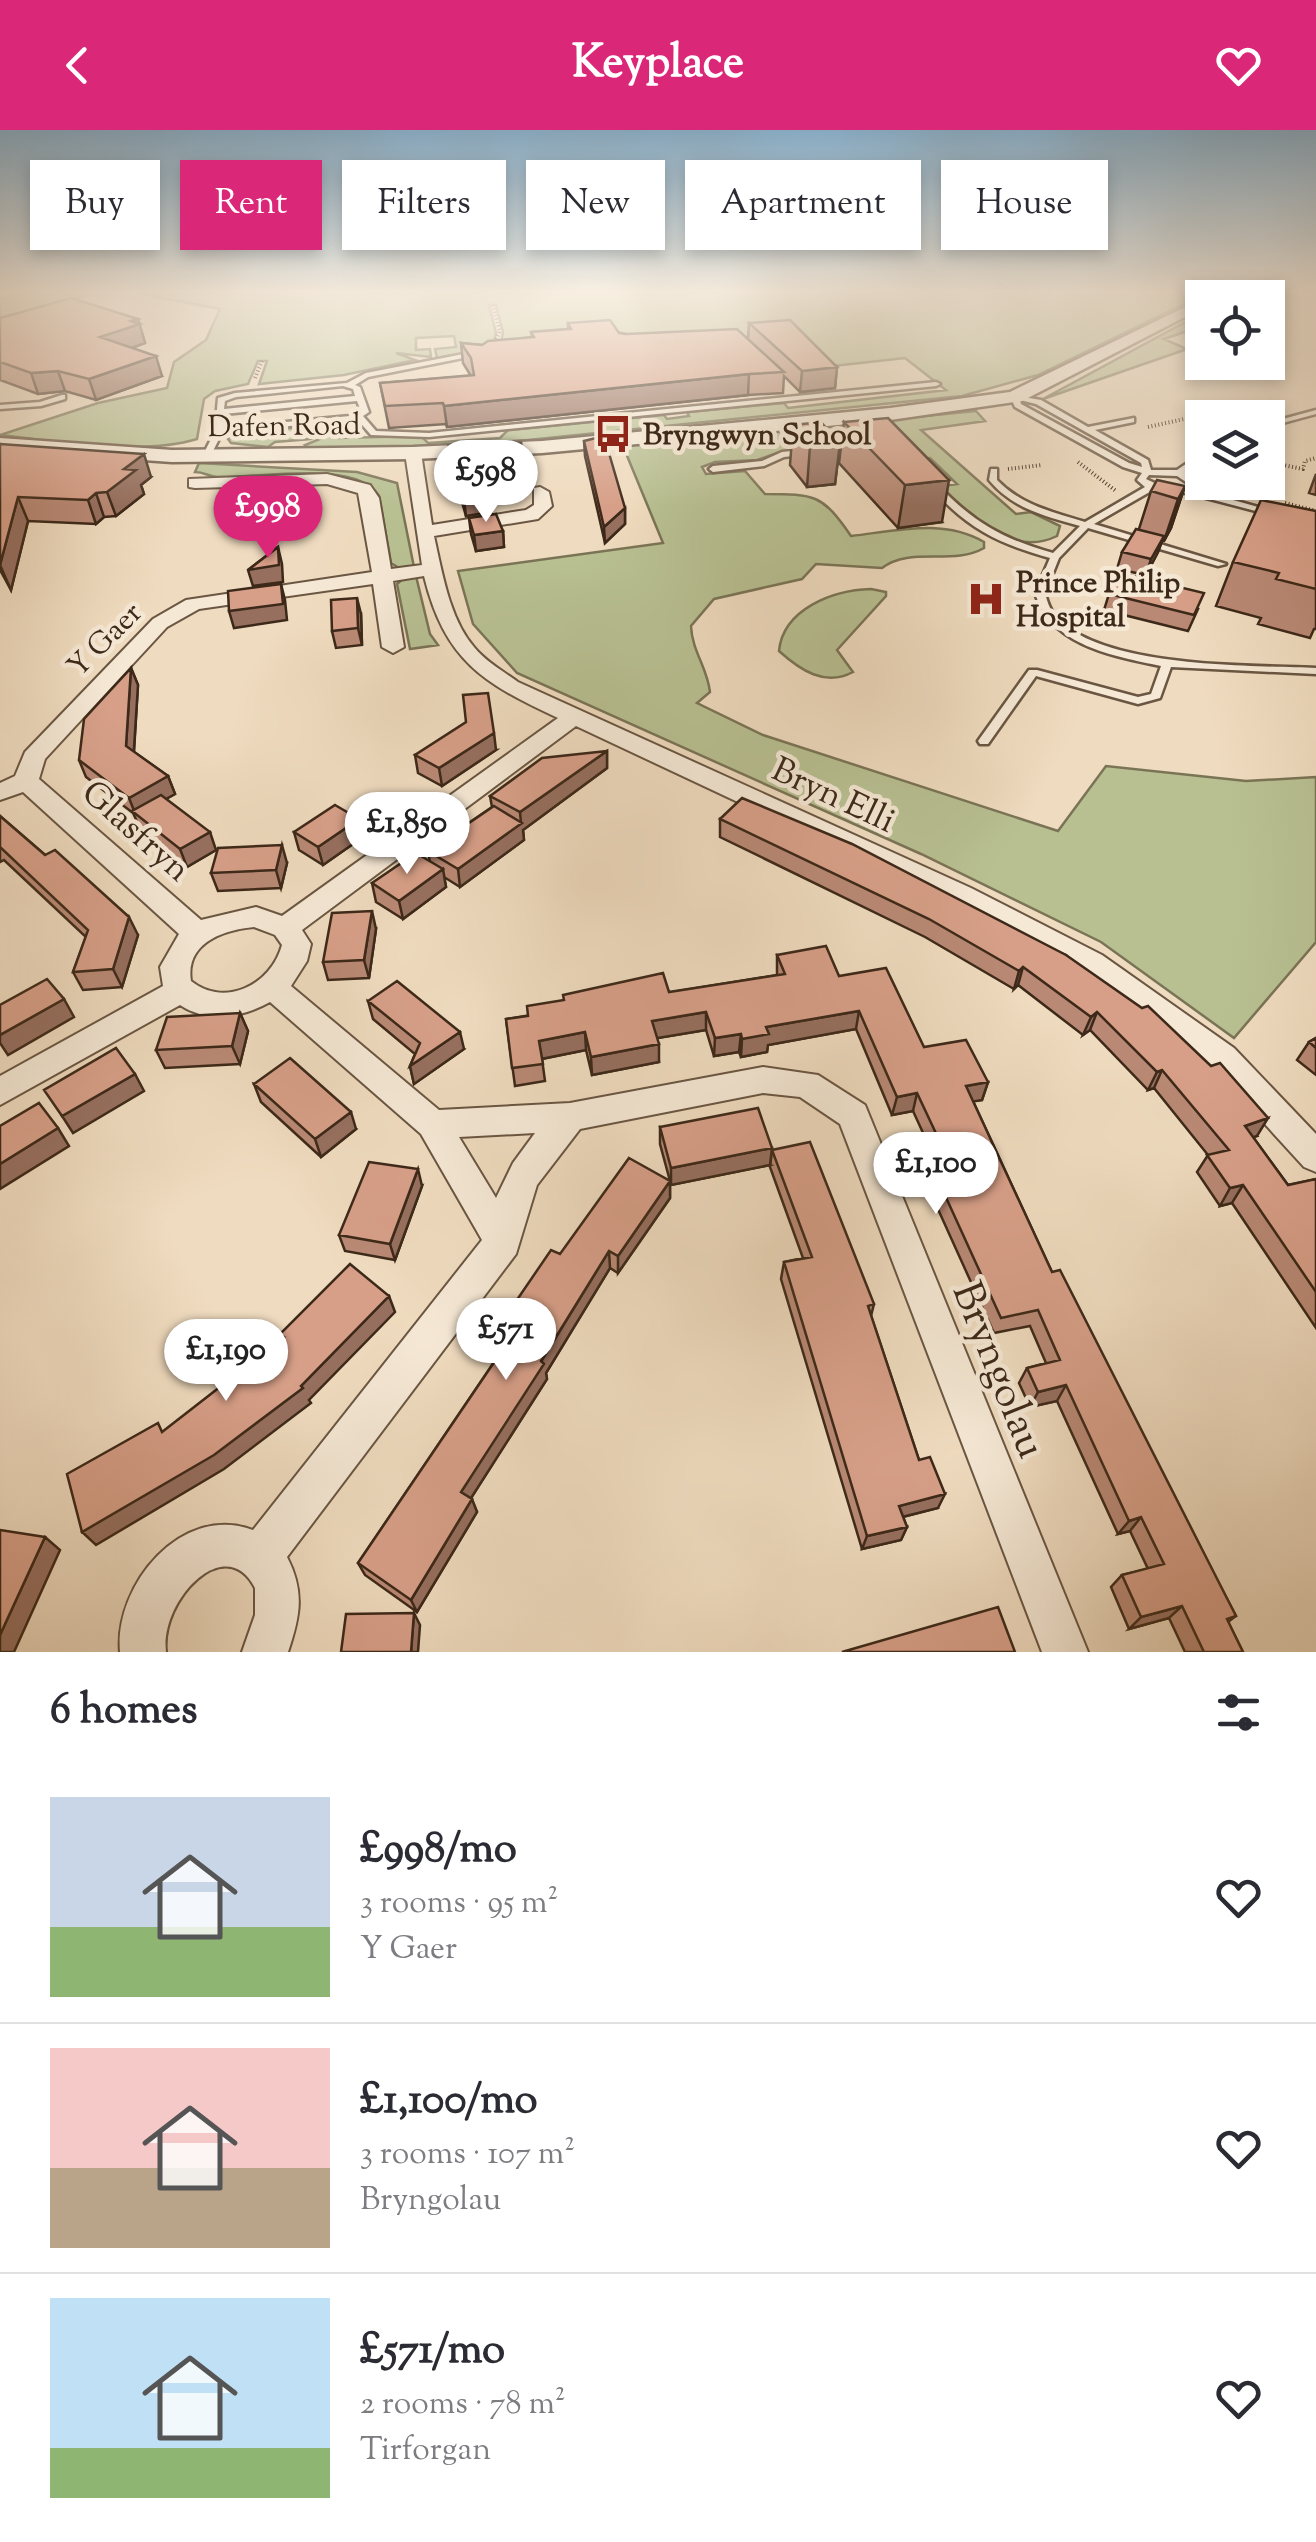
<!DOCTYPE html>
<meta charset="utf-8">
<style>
:root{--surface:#fff;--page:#f2f2f3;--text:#2b2b33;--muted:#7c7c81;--line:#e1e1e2;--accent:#db2777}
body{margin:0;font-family:"Sorts Mill Goudy",serif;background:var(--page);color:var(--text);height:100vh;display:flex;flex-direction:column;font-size:38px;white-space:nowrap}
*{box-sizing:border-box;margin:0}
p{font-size:32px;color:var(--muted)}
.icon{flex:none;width:55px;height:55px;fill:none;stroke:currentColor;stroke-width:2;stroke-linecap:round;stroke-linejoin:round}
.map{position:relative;height:1522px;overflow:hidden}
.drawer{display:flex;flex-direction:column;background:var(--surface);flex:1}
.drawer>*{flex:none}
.banner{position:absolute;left:30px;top:30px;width:1258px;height:90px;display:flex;gap:20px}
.fabs{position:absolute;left:1185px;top:150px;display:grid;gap:20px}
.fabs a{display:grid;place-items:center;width:100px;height:100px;border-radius:0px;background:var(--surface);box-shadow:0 5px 15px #0003;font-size:50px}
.price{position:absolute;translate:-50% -85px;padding:0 22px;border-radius:35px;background:#fff;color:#222;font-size:32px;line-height:65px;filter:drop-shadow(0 2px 5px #0008)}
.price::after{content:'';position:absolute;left:50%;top:60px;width:30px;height:22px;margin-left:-15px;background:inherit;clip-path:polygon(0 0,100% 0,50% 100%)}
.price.active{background:var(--accent);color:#fff}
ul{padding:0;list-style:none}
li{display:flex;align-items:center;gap:30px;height:250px;padding:0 50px}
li+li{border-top:2px solid var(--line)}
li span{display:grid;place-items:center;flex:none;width:280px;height:200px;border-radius:0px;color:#555}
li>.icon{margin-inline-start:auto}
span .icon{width:120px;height:120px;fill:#fffc;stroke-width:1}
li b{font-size:42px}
h2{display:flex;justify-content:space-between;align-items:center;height:120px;padding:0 50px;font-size:42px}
.tag{padding:0 35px;border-radius:0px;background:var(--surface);box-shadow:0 5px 15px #0003;font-size:35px;line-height:90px}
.tag.active{background:var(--accent);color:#fff}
header{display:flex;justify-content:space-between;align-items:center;height:130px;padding:0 50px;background:var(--accent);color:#fff;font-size:45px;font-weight:700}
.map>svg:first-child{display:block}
</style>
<header><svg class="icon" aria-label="back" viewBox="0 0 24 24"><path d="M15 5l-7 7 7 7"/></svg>Keyplace<svg class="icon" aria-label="heart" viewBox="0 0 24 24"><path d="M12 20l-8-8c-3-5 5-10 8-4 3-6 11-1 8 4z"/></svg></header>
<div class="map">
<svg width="1316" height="1522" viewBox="0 0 1316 1522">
<rect width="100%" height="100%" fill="#efdbbf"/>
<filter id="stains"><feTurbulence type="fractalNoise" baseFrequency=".002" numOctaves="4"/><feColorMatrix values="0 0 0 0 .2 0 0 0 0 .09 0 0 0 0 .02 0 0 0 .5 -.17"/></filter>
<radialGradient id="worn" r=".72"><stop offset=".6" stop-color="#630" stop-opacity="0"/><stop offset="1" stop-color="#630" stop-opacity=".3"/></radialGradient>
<!-- green -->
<path fill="#b8c092" stroke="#7a7456" stroke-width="2.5" d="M21,163H93L8,190L0,187V169Z
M136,163H1199L1204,164L1038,245L962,266L499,313L315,322L305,315L359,293L360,298L342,304L340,308L421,306L428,313L500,308L508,300L664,285L667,289L689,286L687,282L784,273L788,278L946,260L905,228L815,238L501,213L503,202L496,175H489L496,203L494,211L476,221L437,228L435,219L456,217L454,206L416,208V220L430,219L431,227L396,223L415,230L344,245L259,254L267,231H258L248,254L215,261L204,269L197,309C142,326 58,311 0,305L98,273L167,258L174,232L206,210L220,179Z
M1202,183V196L1164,209L1187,219L1043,269Z
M976,281L985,291L921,300L1016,384L1031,382L1060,396L1057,406C1012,428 971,387 941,356L957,354L930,328L915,329L871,313L777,323L757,330L715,332L702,337L706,344L745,341L765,364C815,364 822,364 851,406C896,401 943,388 984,412V418C953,436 910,416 882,438L816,434L802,449L714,469L691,496C692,521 707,537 710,562L697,573L763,605L1058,701L1106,636L1246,651L1316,647V812L1234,908L1101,812L921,724L517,543L473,494L458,441L663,413L623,316Z
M347,293L311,309L275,312L268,317L231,313L228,309L249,302Z
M199,333L357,342L397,353L414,437L399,438L391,433L379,366C356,328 255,349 217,347C208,346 204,342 195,342Z
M416,446L430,504L438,515L410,519L397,454L404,448Z
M871,459L886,462V466L837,520L853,542C825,557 800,540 779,521C783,479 833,460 871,459Z"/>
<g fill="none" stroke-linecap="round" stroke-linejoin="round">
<!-- service casing -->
<g stroke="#6a5642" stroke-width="5">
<path id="service" d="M469,223L481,228L477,230L468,227L368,247L355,255L360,257L369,282L363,286L376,301L429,303L936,252L940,254L936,256L429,307L371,305L357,289L222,303L209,329L202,327L215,301L218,268L235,263L347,253L366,243ZM343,256L353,259L355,266L224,279L225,271L236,267ZM357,271L361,281L350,286L223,298L224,284Z
M62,265H65V269L41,276L0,279V275L40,272Z
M1012,265L1041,270L1088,297L1134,288V292L1095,300L1148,330L1151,340H1177L1202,323V329L1185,343L1198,353L1194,359L1276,382L1271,385L1187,363L1153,360L1094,394L1226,434L1218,436L1088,398L1059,428L1045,463C1047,470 1049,478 1054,484C1096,539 1252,535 1316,538V544L1171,537L1160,568L1138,574L1036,546L988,614H980L978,611L1029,540H1037L1138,567L1151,564L1161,536C1114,526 1051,516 1035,463L1050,428C999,414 966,398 931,357L938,355C974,393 1003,409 1053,423L1080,396C1045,386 1013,379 989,350L991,339H997V350C1021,375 1052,382 1085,392L1145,357L1137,350L1142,343L1123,337L1015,277L1011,268ZM1020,270L1036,274L1141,333L1142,337L1129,333L1021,274ZM1149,345L1177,346L1189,354L1186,358L1161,356L1146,349Z
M1316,280V284L1268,297V293Z
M860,314L864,316L863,318L784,327L764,336L713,342L709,339L713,336L762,331L782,322Z"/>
</g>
<!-- minor casing -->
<g stroke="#6a5642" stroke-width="4">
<path id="minor" d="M413,318L421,323L432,395L526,380L534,375V358L540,357L549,362L552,376L538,389L434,406C442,441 449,488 474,517C486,532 503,541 518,552L971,758L1102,825L1234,918L1316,1004V1042L1304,1037L1212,936L1082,841L951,772L576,596L302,800L311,814L307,831L291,856L439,980L570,973L763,937L818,945L865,975L1088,1522H1042L840,994L800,967L763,963L580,999L537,1055L516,1124L287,1427C305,1462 300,1486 288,1522H242L255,1485V1458C226,1401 160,1470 166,1522H120C114,1455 182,1373 253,1400L482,1110L421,1004L270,872C242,888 207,893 180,875L0,975V946L163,856L160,837L179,804L23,662L0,670V653L15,646L25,622L153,489L186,470L372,442L358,363L327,354L195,358L189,357V349L327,344L370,355L379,368L391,439L422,435L405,323ZM424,446C445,531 483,553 558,588L282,786L256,777L201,790L39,649L45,629L167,497L199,479L373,454L382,517L393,523L404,517L393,451ZM254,797L275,805L282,815C271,855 225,878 191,851C185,813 223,800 254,797ZM535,1003L513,1033L496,1068L459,1007Z"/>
</g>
<!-- tertiary casing -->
<g stroke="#6a5642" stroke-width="5">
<path id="tertiary" d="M1204,168L1202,178L1022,271L890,290L542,323L413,329L172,332L0,320V308L172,320L413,317L542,311L890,278L1010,262Z"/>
</g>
<!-- path -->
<path stroke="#3d2919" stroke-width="4" stroke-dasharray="1 2.5" stroke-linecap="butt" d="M493,175L500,201L493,215
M255,248L262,231
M1225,283L1232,286
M1148,297L1184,289
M1078,332L1116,361
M1268,332L1303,339L1305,331L1316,328
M1008,339L1042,335
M1285,373L1316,381"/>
<!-- service -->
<use href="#service" fill="#f5e8d5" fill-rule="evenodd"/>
<!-- minor -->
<use href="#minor" fill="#f5e8d5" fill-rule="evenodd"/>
<!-- tertiary -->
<use href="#tertiary" fill="#f5e8d5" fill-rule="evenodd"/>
</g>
<!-- wall -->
<path fill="#b98975" stroke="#3d2919" stroke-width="2.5" d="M0,188L138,189L145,213L132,218L162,246L96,270L65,261L38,264L0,250Z
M568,193L626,204L748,209L749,193L837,237L835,258L800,262L784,246L783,263L748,265L447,297L446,294L389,298L380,253L471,246L463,233L461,213L482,215L532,207L531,202L568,199Z
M844,292L942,392L898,398L839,333Z
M793,295L840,313L835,354L807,357L790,335Z
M584,311L625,378V394L605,413L585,326Z
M521,313L524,344L483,347L491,382L466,386L450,331L449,316Z
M0,314L151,347L141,355L144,364L116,386L104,387L96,394L28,391L11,460L0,440Z
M1316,344V365L1309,363Z
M1185,356L1171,398L1164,411H1162L1158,422L1146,445L1117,439L1122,422L1139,399L1151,361Z
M1316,381V499H1314L1310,508L1258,494L1261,488L1216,476L1233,432Z
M469,388L503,401L504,417L476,421L471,404Z
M1109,464L1198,479L1188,501L1104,480Z
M361,484L362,515L336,518L332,501Z
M131,538L138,555L134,622L168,646L175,664L166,669L216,720L187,737L140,698L133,683L86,647L79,630Z
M496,620L442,656L418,643L415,625Z
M607,621V638L523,700L524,710L460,757L444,747L446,757L403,789L376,772L372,753L430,732L428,721L492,677L490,666Z
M0,686L138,805L122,857L83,860L73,842L86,807L4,730L0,732Z
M720,689L1066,825L1257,1006L1253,1007L1288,1055L1316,1049V1198L1232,1073L1220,1076L1197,1042L1208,1025L1154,958L1148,960L1090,900L1083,905L1018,855L1014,859L925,807L720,707Z
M294,702L363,707L323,735L299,720Z
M287,733L281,758L218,761L211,743Z
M376,799L369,848L328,850L323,832Z
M777,825L839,846L924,917L988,952L982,970L973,971L1052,1142L1236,1486L1228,1492L1243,1522H1185L1169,1488L1129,1499L1111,1457L1122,1445L1148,1439L1130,1401L1118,1404L1057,1271L1030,1277L1019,1253L1027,1238L1046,1233L1030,1196L994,1203L918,1035L923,1017L929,1016L913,981L892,985L856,899L768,915L767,922L741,927L739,922L714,926L706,900L657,908L659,932L592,945L586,920L542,929L545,951L515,956L506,889L777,845Z
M368,871L464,919L414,954L410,936L415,924L373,889Z
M240,883L248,901L240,934L165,938L156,920Z
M1316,908V945L1297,930L1309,912Z
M254,954L356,999L321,1027L261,972Z
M660,997L770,1035L671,1055L670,1054V1068L618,1143L610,1138L546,1243L547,1249L471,1368L477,1382L417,1482L365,1445L358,1433L513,1204L509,1202L506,1186L560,1124L670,1051L660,1014Z
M772,1020L874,1174L871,1186L919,1330L938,1378L903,1387L907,1397L901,1410L862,1419L781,1149L784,1132L803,1128L770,1037Z
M422,1056L395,1130L345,1121L339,1105Z"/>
<!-- shaded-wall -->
<path fill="#966f5f" stroke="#3d2919" stroke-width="2.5" d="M138,189L145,213L106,227L100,207Z
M156,226L162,246L96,270L89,249Z
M837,237L835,258L800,262L802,241Z
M58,241L65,261L38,264L31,243Z
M749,244L748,265L447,297L444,276Z
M840,313L835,354L807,357L810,316Z
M144,324L151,347L141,355L144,364L116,386L107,362L124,339Z
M949,350L942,392L898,398L905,355Z
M1185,356L1171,398L1164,411L1178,369Z
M96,363L104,387L96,394L88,370Z
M490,366L491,382L466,386L464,370Z
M18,367L28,391L11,460L0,435Z
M625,378V394L605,413L604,397Z
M503,401L504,417L476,421L474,405Z
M1164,406L1158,422L1146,445L1151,429Z
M278,417L282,434L283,452L253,456L248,440Z
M281,454L285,470L287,490L234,498L229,481Z
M357,468L361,484L362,515L358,498Z
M131,538L138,555L133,634L126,616Z
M494,603L496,620L442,656L439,638Z
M607,621V638L523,700L524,710L460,757L458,739L521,693L520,682Z
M168,646L175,664L137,685L135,683L129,668Z
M359,689L363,707L323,735L318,717Z
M210,702L216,720L187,737L180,719Z
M282,715L287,733L281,758L276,740Z
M443,739L446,757L403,789L399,771Z
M372,781L376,799L369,848L364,830Z
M129,787L138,805L122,857L113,839Z
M1023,837L1018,855L1014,859L1019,841Z
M64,869L74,887L8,925L0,913V905Z
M859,881L856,899L768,915L767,922L741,927L742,909L766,897Z
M706,882V900L652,909V891Z
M1097,882L1090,900L1083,905L1091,887Z
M240,883L248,901L240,934L232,916Z
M460,902L464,919L414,954L410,936Z
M585,902L586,920L541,929L539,911Z
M741,904L739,922L714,926L715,908Z
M659,914V932L592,945L591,927Z
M1162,940L1154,958L1148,960L1157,942Z
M135,944L144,961L73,1003L62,986Z
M988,952L982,970L960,974L966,956Z
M917,963L913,981L892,985L897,967Z
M351,982L356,999L321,1027L315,1009Z
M1268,988L1257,1006L1234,1014L1245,996Z
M58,998L69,1016L0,1059V1034Z
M772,1018L770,1035L671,1055V1038Z
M418,1039L422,1056L395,1130L390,1114Z
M670,1051V1068L618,1143V1126Z
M1243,1055L1232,1073L1220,1076L1230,1058Z
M609,1121L610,1138L546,1243L547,1249L466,1376L461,1362Z
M389,1166L395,1182L309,1270L311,1273L224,1339L96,1415L82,1402L301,1256Z
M1066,1255L1057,1271L1030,1277L1038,1262Z
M945,1364L938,1378L894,1389L899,1376Z
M472,1369L477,1382L417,1482L411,1470Z
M1141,1387L1130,1401L1118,1404L1129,1391Z
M907,1397L901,1410L862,1419L867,1406Z
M45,1407L60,1420L14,1522H0V1505Z
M1182,1476L1169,1488L1129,1499L1141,1487Z
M414,1483L420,1495L418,1522H411Z"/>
<!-- building -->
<path fill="#d79f88" stroke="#3d2919" stroke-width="2.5" d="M71,168L138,189L131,191L140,194L100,207L156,226L89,249L58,241L31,243L0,232V188Z
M610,190L619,203L626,204L737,199L784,242L749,244L444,276L443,273L385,276L380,253L474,245L471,228L461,213L482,215L488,211L534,207L531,202L571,199L568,193Z
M790,190L837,237L802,241L749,193Z
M888,288L949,350L905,355L844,292Z
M821,292L840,313L810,316L793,295Z
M604,306L625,378L604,397L584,311Z
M521,313L522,329L477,333L490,366L464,370L449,316Z
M0,314L144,324L124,339L136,340L107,362L96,363L88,370L18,367L0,435Z
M1157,350L1185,356L1178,369L1151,361Z
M1261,370L1316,381V459L1276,449L1279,443L1233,432Z
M496,384L503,401L474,405L469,388Z
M1136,399L1164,406L1151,429L1122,422Z
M278,417L279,435L248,440Z
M1121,443L1204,463L1194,485L1109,464Z
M281,454L283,474L229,481L228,461Z
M357,468L358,498L332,501L331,470Z
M131,538L126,616L168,646L129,668L79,630L84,589Z
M488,563L494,603L439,638L415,625L466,592L463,565Z
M607,621L520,682L490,666L542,628Z
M161,665L210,702L180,719L132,681Z
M742,668L852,714L1066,825L1142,878L1148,876L1211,936L1220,933L1268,988L1245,996L1288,1055L1316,1049V1162L1243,1055L1230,1058L1207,1025L1229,1020L1162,940L1157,942L1097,882L1091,887L1023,837L1019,841L929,789L720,689Z
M335,675L359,689L318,717L294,702Z
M494,676L522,693L458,739L428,721Z
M0,686L45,725L55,720L129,787L113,839L73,842L88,800L0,717Z
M282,715L276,740L211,743L218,718Z
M416,723L443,739L399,771L372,753Z
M372,781L364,830L323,832L332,783Z
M826,816L839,846L886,838L924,917L966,910L988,952L966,956L1052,1142L1060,1140L1236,1486L1227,1489L1243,1522H1204L1182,1476L1141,1487L1122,1445L1164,1434L1141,1387L1129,1391L1066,1255L1038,1262L1027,1238L1060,1230L1038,1180L1001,1188L923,1017L941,1014L917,963L897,967L859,881L766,897L769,904L742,909L741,904L715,908L706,882L652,891L659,914L591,927L585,902L539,911L543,934L512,938L506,889L528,886L527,876L564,870L563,865L663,843L669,862L785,844L777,825Z
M47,849L64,869L0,905V875Z
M397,851L460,902L410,936L420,913L368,871Z
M240,883L232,916L156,920L167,887Z
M1316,908V918L1309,912Z
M116,918L135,944L62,986L44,960Z
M290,928L351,982L315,1009L254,954Z
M39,973L58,998L0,1034V996Z
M758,978L772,1018L671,1038L660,997Z
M810,1012L874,1174L868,1176L919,1330L930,1327L945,1364L899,1376L907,1397L867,1406L784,1132L812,1127L772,1020Z
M629,1028L670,1051L618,1126L609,1121L541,1231L544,1234L461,1362L472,1369L411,1470L358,1433L520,1194L506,1186L551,1120L560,1124Z
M369,1032L418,1039L390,1114L339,1105Z
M350,1134L389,1166L301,1256L303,1258L214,1325L82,1402L67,1344L158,1293L162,1302L284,1207L280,1204Z
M0,1400L45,1407L0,1505Z
M998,1477L1015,1522H842Z
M414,1483L411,1522H341L346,1484Z"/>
<!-- sky -->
<linearGradient id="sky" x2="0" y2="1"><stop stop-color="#8ab6d6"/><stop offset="0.43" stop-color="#f8efe2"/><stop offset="1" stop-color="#f8efe2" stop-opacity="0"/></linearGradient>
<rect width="1316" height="376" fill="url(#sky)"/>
<!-- icons -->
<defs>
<g id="bus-bare" transform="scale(3)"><path d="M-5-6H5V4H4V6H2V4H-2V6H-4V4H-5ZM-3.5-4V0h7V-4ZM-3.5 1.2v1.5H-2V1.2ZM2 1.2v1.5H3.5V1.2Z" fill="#8f2418" stroke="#f5e8d5" stroke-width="2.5" paint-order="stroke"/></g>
<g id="hospital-bare" transform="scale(3)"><path d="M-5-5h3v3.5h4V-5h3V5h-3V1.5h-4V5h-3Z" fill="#8f2418" stroke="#f5e8d5" stroke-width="2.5" paint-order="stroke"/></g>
</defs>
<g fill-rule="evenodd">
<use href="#bus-bare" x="613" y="304"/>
<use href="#hospital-bare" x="986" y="469"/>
</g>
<g text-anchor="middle" stroke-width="9" stroke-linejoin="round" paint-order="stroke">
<!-- far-street labels -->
<g font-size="30" fill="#3d2919" stroke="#f5e8d5">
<text transform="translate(284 295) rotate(-1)" y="10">Dafen Road</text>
<text transform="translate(104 509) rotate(-45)" y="10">Y Gaer</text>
</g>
<!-- far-poi labels -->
<g font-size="30" font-weight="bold" fill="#3d2919" stroke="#f5e8d5" text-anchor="start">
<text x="643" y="314">Bryngwyn School</text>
<text x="1016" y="462">Prince Philip<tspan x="1016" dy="34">Hospital</tspan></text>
</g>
<!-- street labels -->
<g font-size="35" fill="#3d2919" stroke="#f5e8d5">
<text transform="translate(834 664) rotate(25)" y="12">Bryn Elli</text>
<text transform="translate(137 700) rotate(42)" y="12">Glasfryn</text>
</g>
<!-- near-street labels -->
<g font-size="42" fill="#3d2919" stroke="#f5e8d5">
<text transform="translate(1001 1239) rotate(68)" y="15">Bryngolau</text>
</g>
</g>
<rect width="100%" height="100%" filter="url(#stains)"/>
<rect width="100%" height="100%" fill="url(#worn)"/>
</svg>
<div class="fabs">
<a><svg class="icon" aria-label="locate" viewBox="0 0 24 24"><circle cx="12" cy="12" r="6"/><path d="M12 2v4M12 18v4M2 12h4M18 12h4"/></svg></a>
<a><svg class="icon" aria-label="layers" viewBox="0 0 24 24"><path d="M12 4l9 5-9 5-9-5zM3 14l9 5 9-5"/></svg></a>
</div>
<b class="price" style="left:486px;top:395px">£598</b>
<b class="price active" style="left:268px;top:431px">£998</b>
<b class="price" style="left:407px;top:747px">£1,850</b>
<b class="price" style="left:936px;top:1087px">£1,100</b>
<b class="price" style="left:506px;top:1253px">£571</b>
<b class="price" style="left:226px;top:1274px">£1,190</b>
<div class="banner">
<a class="tag">Buy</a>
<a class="tag active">Rent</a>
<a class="tag">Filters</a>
<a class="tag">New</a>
<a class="tag">Apartment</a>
<a class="tag">House</a>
</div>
</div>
<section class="drawer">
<h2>6 homes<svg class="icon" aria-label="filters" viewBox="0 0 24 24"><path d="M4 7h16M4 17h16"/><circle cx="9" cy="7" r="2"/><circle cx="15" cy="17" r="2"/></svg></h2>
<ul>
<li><span style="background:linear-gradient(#c9d6e8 65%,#8fb573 0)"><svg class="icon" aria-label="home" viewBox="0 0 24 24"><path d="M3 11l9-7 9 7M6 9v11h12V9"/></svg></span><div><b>£998/mo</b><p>3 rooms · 95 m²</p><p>Y Gaer</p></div><svg class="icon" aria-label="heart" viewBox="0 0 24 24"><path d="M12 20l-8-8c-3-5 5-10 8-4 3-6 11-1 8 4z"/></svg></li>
<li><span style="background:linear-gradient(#f6c9c9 60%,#b9a48a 0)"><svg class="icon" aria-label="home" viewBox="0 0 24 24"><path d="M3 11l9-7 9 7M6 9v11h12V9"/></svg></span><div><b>£1,100/mo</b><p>3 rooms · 107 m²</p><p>Bryngolau</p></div><svg class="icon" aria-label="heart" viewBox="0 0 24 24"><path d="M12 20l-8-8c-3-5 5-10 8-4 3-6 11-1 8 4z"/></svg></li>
<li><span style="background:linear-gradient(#bfe0f5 75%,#8fb573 0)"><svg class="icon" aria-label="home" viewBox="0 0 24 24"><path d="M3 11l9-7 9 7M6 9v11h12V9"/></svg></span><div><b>£571/mo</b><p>2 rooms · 78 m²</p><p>Tirforgan</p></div><svg class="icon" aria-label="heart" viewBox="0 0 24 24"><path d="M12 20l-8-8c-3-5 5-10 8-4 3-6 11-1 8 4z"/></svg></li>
</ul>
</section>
